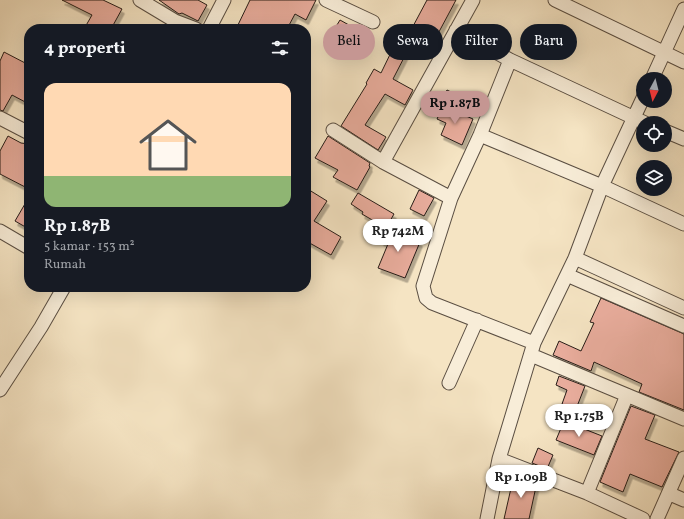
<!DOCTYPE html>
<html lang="id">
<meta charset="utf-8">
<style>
:root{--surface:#171b24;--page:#20242c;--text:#f1f3f6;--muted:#9ea1a6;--line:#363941;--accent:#c59692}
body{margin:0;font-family:Vollkorn,serif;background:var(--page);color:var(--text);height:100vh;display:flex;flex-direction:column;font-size:15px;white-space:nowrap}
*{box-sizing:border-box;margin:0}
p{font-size:13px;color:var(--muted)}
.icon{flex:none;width:22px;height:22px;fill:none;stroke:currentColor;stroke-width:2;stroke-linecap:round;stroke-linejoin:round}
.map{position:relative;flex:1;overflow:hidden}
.side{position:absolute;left:24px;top:24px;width:287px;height:268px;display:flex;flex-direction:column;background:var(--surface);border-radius:16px;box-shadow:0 4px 16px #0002}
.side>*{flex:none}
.hud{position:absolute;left:323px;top:24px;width:301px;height:36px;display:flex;gap:8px}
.needle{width:26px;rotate:187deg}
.buttons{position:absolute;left:636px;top:72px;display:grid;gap:8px}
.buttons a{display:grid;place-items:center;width:36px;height:36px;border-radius:50%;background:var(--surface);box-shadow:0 4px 16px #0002;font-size:20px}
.price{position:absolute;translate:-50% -34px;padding:0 9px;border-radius:14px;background:#fff;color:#222;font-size:13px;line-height:26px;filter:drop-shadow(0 1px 2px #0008)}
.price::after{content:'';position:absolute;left:50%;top:24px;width:12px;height:9px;margin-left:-6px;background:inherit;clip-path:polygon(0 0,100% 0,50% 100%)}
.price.on{background:var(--accent);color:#111}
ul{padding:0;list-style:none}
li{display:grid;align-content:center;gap:8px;height:212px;padding:0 20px}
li+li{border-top:1px solid var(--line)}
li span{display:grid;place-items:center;height:124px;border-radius:12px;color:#555}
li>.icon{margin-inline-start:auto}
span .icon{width:72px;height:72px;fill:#fffc;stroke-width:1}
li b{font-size:17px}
h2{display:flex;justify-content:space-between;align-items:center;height:48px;padding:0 20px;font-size:17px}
.chip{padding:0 14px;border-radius:18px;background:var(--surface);box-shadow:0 4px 16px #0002;font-size:14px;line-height:36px}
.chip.on{background:var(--accent);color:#111}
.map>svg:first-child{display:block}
</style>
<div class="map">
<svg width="684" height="519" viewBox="0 0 684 519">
<defs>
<filter id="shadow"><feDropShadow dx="2.5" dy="4.5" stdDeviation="0" flood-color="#0004"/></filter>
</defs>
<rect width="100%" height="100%" fill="#f5e4c3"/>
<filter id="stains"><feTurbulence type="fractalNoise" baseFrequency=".005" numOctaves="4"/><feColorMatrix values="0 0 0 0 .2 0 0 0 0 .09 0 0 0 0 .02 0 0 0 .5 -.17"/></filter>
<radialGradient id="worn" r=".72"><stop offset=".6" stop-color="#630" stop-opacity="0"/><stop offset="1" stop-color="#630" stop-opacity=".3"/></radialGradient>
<!-- building -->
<path fill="#e8ac9c" stroke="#271c17" filter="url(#shadow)" d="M62,0H103L122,9L111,29H84L92,15Z
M159,0H198L207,5L198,21L182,13L179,14Z
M250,0H316L306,20L295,14L287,29H236Z
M427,0H456L433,43L435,44L429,54L401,39L407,28L411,30Z
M340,20L365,34L355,53L329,38Z
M397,40L410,46L393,79L413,90L405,105L385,94L365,125L386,137L378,150L341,126L367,84L366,83L374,69L381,73Z
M4,52L29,65V104L12,95L3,111L0,110V61Z
M447,90L459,96L452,109L440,103Z
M443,106L473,119L462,145L441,135L446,123L437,119Z
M8,136L21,143L29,144V189L0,174V151Z
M328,136L370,163L369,166L370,167L357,190L333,177L338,170L315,158Z
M306,188L327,201L314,221L341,237L331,255L306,241Z
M419,190L434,198L424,216L410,209Z
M358,193L394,214L386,228L362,214L363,212L351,204Z
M29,197V229L15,221Z
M386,229L420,242L405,278L378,268L388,244L381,241Z
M601,298L684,334V410L639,392L642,384L594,362L591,371L553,355L559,341L581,351L594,323L590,322Z
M559,376L585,386L576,409L562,404L567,390L556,385Z
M631,406L655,415L645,439L679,452L662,487L630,474L623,492L600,482Z
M564,421L602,436L594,455L556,440Z
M538,448L553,455L547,469L532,463Z
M514,475L537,482L529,519H504Z"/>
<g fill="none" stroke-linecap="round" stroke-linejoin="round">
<!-- minor casing -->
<g stroke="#5a4e42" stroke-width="15">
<path id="minor" d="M140,0L175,21L196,29
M326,0L373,22
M555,0L684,62
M209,29L224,0
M456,30L510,60L645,123
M510,60L480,135L451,198L423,286L426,298L432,303L534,343
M652,79L684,9
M0,118L29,133
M333,130L383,162L451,198
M665,131L684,139
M480,135L602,186L684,224
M383,162L473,0
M0,231L29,248
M575,258L684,308
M567,275L684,326
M531,355L684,419
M449,383L477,320
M0,390L41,327L64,287
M499,459L587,493L643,519
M587,493L627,395
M670,494L684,500
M487,519L499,459L534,343L575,258L602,186L643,98
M657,519L684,458"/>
</g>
<!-- minor -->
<use href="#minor" stroke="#f8edd8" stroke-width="13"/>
</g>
<rect width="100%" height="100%" filter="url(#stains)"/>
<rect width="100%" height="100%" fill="url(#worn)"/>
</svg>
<div class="buttons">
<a><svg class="needle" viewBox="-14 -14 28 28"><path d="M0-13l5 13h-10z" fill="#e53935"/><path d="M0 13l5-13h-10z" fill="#9ea1a6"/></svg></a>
<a><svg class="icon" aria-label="locate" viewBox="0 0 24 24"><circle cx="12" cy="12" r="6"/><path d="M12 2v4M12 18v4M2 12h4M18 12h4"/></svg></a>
<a><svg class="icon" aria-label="layers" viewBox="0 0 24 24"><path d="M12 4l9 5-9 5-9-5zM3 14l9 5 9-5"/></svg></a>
</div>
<b class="price on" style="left:455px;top:125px">Rp 1.87B</b>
<b class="price" style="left:398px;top:253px">Rp 742M</b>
<b class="price" style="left:579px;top:438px">Rp 1.75B</b>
<b class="price" style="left:521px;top:499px">Rp 1.09B</b>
<div class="hud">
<a class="chip on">Beli</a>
<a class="chip">Sewa</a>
<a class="chip">Filter</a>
<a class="chip">Baru</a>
</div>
<section class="side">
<h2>4 properti<svg class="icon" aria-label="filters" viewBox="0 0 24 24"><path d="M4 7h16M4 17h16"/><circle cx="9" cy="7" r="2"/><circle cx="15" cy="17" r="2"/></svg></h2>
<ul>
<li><span style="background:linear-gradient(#ffd9b3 75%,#8fb573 0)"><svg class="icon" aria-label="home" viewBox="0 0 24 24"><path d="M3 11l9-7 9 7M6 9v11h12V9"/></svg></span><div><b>Rp 1.87B</b><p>5 kamar · 153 m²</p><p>Rumah</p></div></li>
</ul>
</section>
</div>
